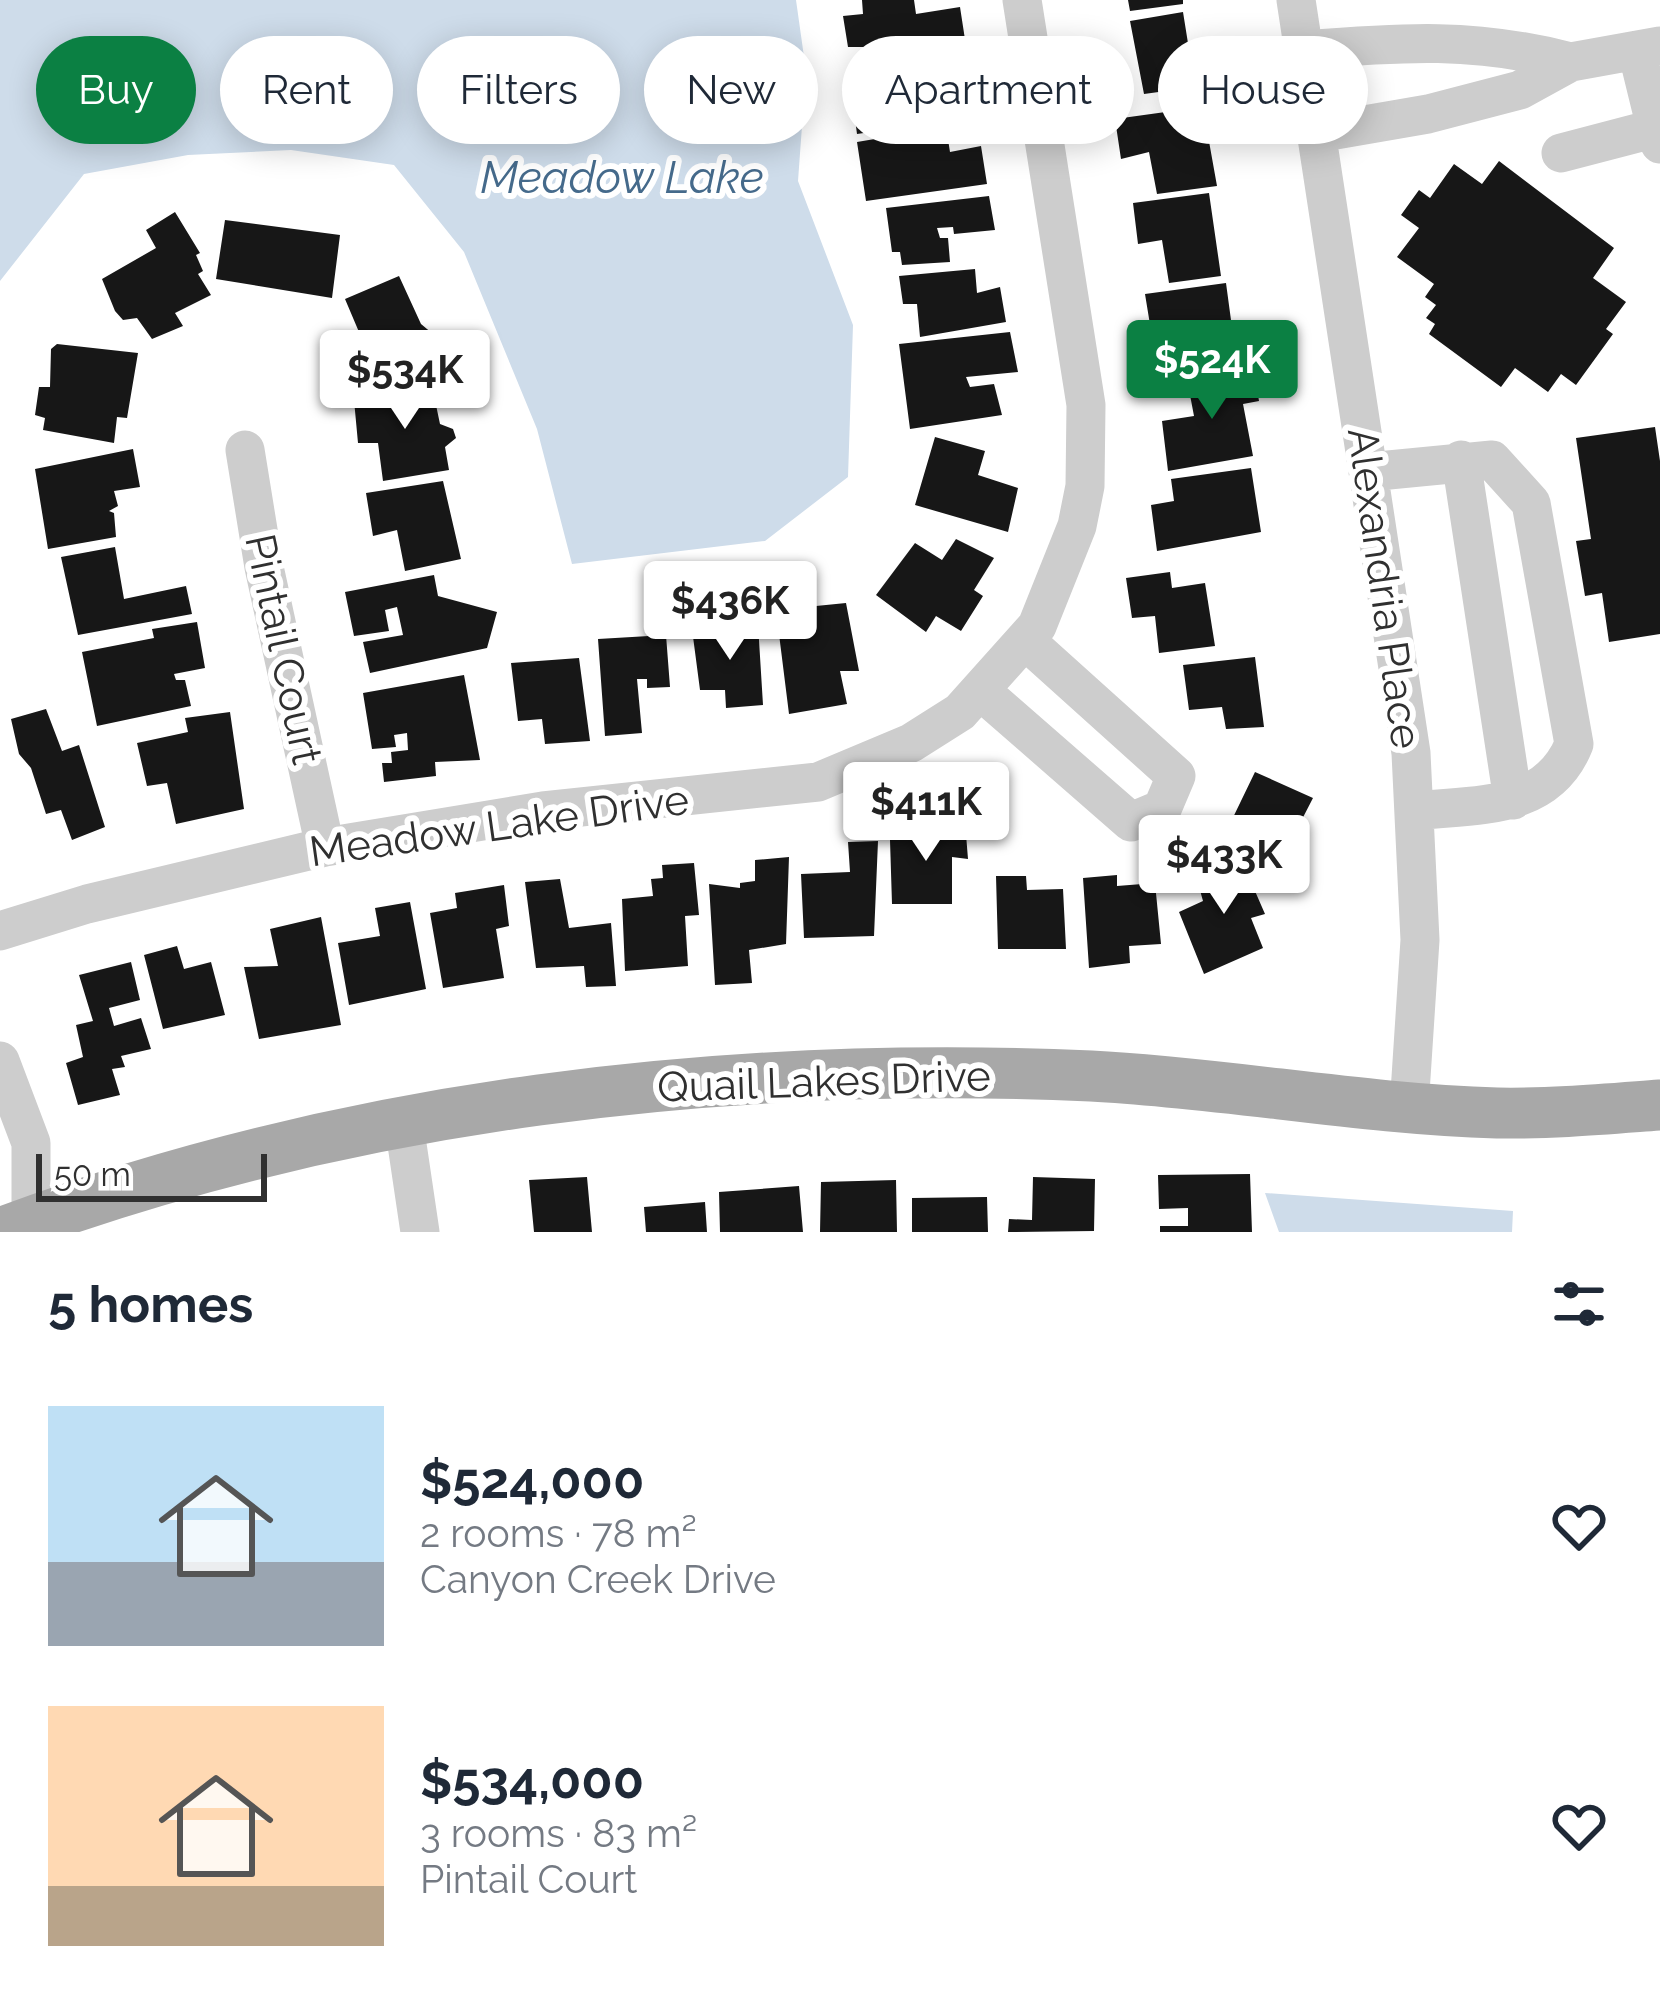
<!DOCTYPE html>
<meta charset="utf-8">
<style>
:root{--surface:#fff;--page:#f6f6f7;--text:#1f2937;--muted:#747a83;--accent:#0b8043}
body{margin:0;font-family:Raleway,sans-serif;background:var(--page);color:var(--text);height:100vh;display:flex;flex-direction:column;font-size:45px;white-space:nowrap}
*{box-sizing:border-box;margin:0}
p{font-size:39px;color:var(--muted)}
.icon{flex:none;width:66px;height:66px;fill:none;stroke:currentColor;stroke-width:2;stroke-linecap:round;stroke-linejoin:round}
.map{position:relative;height:1232px;overflow:hidden}
.sheet{display:flex;flex-direction:column;background:var(--surface);flex:1}
.sheet>*{flex:none}
.hud{position:absolute;left:36px;top:36px;width:1590px;height:108px;display:flex;gap:24px}
.scale{position:absolute;left:36px;bottom:30px;width:231px;box-sizing:border-box;padding-left:12px;border:6px solid #303030;border-top:0;font-size:33px;line-height:42px;white-space:nowrap;color:#303030;-webkit-text-stroke:9px #fff;paint-order:stroke}
.price{position:absolute;translate:-50% -102px;padding:0 27px;border-radius:12px;background:#fff;color:#222;font-size:39px;line-height:78px;filter:drop-shadow(0 3px 6px #0008)}
.price::after{content:'';position:absolute;left:50%;top:72px;width:36px;height:27px;margin-left:-18px;background:inherit;clip-path:polygon(0 0,100% 0,50% 100%)}
.price.active{background:var(--accent);color:#fff}
ul{padding:0;list-style:none}
li{display:flex;align-items:center;gap:36px;height:300px;padding:0 48px}
li span{display:grid;place-items:center;flex:none;width:336px;height:240px;border-radius:0px;color:#555}
li>.icon{margin-inline-start:auto}
span .icon{width:144px;height:144px;fill:#fffc;stroke-width:1}
li b{font-size:51px}
h2{display:flex;justify-content:space-between;align-items:center;height:144px;padding:0 48px;font-size:51px}
.pill{padding:0 42px;border-radius:54px;background:var(--surface);box-shadow:0 6px 30px #0003;font-size:42px;line-height:108px}
.pill.active{background:var(--accent);color:#fff}
.map>svg:first-child{display:block}
</style>
<div class="map">
<svg width="1660" height="1232" viewBox="0 0 1660 1232">
<rect width="100%" height="100%" fill="#fff"/>
<!-- water -->
<path fill="#cedcea" d="M0,0H796L806,71L798,181L853,325L848,477L765,541L572,564L537,429L464,252L394,165L291,150L188,155L84,174L0,281Z
M1265,1193L1513,1211L1512,1232H1279Z"/>
<!-- building -->
<path fill="#171717" d="M862,0H914L916,14L960,7L966,46L865,62L863,47H848L843,16L863,14Z
M1128,0H1183V4L1130,11Z
M1183,12L1195,87L1144,94L1130,21Z
M967,51L973,87L940,93L947,121L857,134L853,104L861,103L855,69Z
M1180,110L1183,122L1205,119L1217,186L1157,194L1149,152L1121,159L1115,119Z
M946,127L950,152L981,146L987,184L866,201L857,142Z
M1499,161L1614,248L1593,278L1626,302L1606,329L1613,334L1576,385L1561,374L1548,392L1515,368L1501,387L1429,334L1435,324L1426,318L1436,305L1425,297L1434,284L1397,257L1419,228L1401,215L1419,190L1430,198L1454,164L1482,184Z
M1209,193L1221,276L1169,283L1162,240L1138,244L1133,203Z
M989,196L995,230L954,234L953,227L937,228L940,238H948L950,262L902,265L900,252H892L886,208Z
M175,212L200,253L196,255L203,271L198,274L211,295L175,313L183,326L152,339L137,318L123,320L115,311L102,279L156,248L146,230Z
M225,220L340,235L332,298L216,279Z
M975,269L977,293L1000,287L1006,322L920,337L917,304H903L899,276Z
M399,276L421,324L433,334L429,342L438,359L368,388L357,364L370,358L345,299Z
M1226,283L1233,335L1249,333L1253,365L1183,372L1178,341L1153,343L1145,294Z
M1010,332L1018,372L966,377L970,387L994,384L1002,415L910,429L899,344Z
M57,344L138,353L127,418L117,417L114,443L43,430L45,418L35,415L39,387H50L51,349Z
M1254,371L1259,401L1243,404L1253,456L1168,471L1162,421L1194,416L1187,379Z
M432,386L440,424L453,429L456,438L445,447L449,470L383,481L378,443H358L354,400Z
M1655,427L1660,461V634L1609,642L1602,593L1585,596L1576,541L1591,539L1576,438Z
M935,437L985,451L978,475L1018,488L1008,532L915,505Z
M133,449L140,487L114,491L118,506L109,511L114,513L116,537L48,549L35,469Z
M1251,468L1261,532L1157,551L1151,505L1174,501L1171,479Z
M443,481L461,559L405,571L397,530L373,536L366,493Z
M956,539L994,558L974,590L983,596L961,631L936,616L926,632L876,595L915,543L942,560Z
M115,547L124,599L186,586L192,614L78,635L61,557Z
M1170,572L1172,588L1205,583L1215,646L1159,653L1155,616L1132,618L1126,578Z
M434,575L438,596L497,612L487,648L370,673L363,642L403,635L397,607L385,610L389,631L354,636L345,592Z
M846,603L859,671H840L847,704L789,714L776,610Z
M197,622L205,668L174,674L176,680H185L191,706L97,726L82,652L154,638L152,629Z
M758,624L763,705L726,708L725,690H700L692,629Z
M666,635L670,687L647,688V679H637L642,733L605,736L598,639Z
M1255,657L1264,727L1226,729L1222,707L1189,710L1183,665Z
M579,658L590,741L545,744L542,719L518,721L511,663Z
M464,675L480,760L435,762L436,776L384,782L382,763H392L391,752L408,750L407,733L394,735L396,747L372,749L363,693Z
M46,709L62,751L79,745L105,827L72,840L61,810L46,814L31,768L19,754L11,719Z
M230,712L244,809L176,824L167,783L147,786L137,743L188,732L185,718Z
M1255,772L1313,798L1281,860L1226,832Z
M965,822L968,859L952,857V904H892L890,840H898L897,829L924,828L925,839H937V823Z
M878,841L874,936L804,938L801,874L850,872L848,842Z
M789,857L786,944L749,950L752,983L715,985L709,884L740,888V883L755,881V860Z
M1241,859L1265,914L1251,918L1263,948L1204,974L1179,912L1203,901L1196,876Z
M694,863L699,915L685,916L688,966L625,971L622,899L653,896L651,879L663,878L662,865Z
M1117,875V886L1155,883L1161,944L1129,946L1130,963L1089,968L1083,878Z
M996,876H1026L1027,890L1063,889L1066,949H998Z
M560,879L569,928L611,923L616,986L586,987L584,966L536,968L525,882Z
M504,885L509,926L496,929L504,978L443,988L430,913L457,908L455,893Z
M410,902L426,989L349,1005L338,943L380,936L375,908Z
M321,917L341,1025L259,1039L244,967L278,966L270,929Z
M177,946L184,969L211,962L225,1015L163,1029L144,955Z
M131,962L140,1000L109,1008L114,1026L141,1018L151,1049L121,1056L125,1067L112,1069L120,1095L78,1105L66,1063L83,1057L76,1025L93,1021L79,975Z
M1250,1174L1252,1232H1160V1226H1188V1208L1159,1209L1158,1175Z
M587,1177L592,1232H534L529,1180Z
M1033,1177L1095,1179L1094,1231L1008,1232L1009,1219L1032,1220Z
M896,1180L897,1232H820L821,1182Z
M799,1186L803,1232H720L719,1192Z
M987,1197L988,1232H912V1198Z
M705,1202L707,1232H646L644,1207Z"/>
<g fill="none" stroke-linecap="round" stroke-linejoin="round">
<!-- minor -->
<path stroke="#cdcdcd" stroke-width="39" d="M1296,0L1411,753L1420,940L1409,1108
M1304,50C1402,42 1475,37 1571,62
M1637,50L1660,144
M1318,133L1428,114L1520,90L1571,62L1660,46
M1561,153L1660,127
M245,450L264,567L325,847
M1461,460L1513,800
M1368,472L1492,460L1531,503L1574,744C1547,811 1477,804 1415,811
M982,692L1131,822L1162,809L1176,776L1026,641
M0,931L87,904L325,847L543,811L818,782L911,743L960,712L1037,626L1077,526L1085,486L1086,405L1022,0
M0,1061L31,1143V1221
M404,1124L420,1232"/>
<!-- major -->
<path stroke="#a8a8a8" stroke-width="51" d="M3,1232C347,1104 725,1060 1091,1076C1227,1083 1361,1109 1497,1113C1551,1114 1606,1109 1660,1105"/>
</g>
<g text-anchor="middle" stroke-width="12" stroke-linejoin="round" paint-order="stroke">
<!-- street labels -->
<g font-size="42" fill="#303030" stroke="#fff">
<text transform="translate(1385 588) rotate(82)" y="15">Alexandria Place</text>
<text transform="translate(284 649) rotate(78)" y="15">Pintail Court</text>
<text transform="translate(499 825) rotate(-8)" y="15">Meadow Lake Drive</text>
<text transform="translate(824 1081) rotate(-2)" y="15">Quail Lakes Drive</text>
</g>
<!-- water labels -->
<g font-size="45" font-style="italic" fill="#456a8b" stroke="#fff">
<text x="622" y="193">Meadow Lake</text>
</g>
</g>
</svg>
<div class="scale">50 m</div>
<b class="price active" style="left:1212px;top:422px">$524K</b>
<b class="price" style="left:405px;top:432px">$534K</b>
<b class="price" style="left:730px;top:663px">$436K</b>
<b class="price" style="left:926px;top:864px">$411K</b>
<b class="price" style="left:1224px;top:917px">$433K</b>
<div class="hud">
<a class="pill active">Buy</a>
<a class="pill">Rent</a>
<a class="pill">Filters</a>
<a class="pill">New</a>
<a class="pill">Apartment</a>
<a class="pill">House</a>
</div>
</div>
<section class="sheet">
<h2>5 homes<svg class="icon" aria-label="filters" viewBox="0 0 24 24"><path d="M4 7h16M4 17h16"/><circle cx="9" cy="7" r="2"/><circle cx="15" cy="17" r="2"/></svg></h2>
<ul>
<li><span style="background:linear-gradient(#bfe0f5 65%,#9aa5b1 0)"><svg class="icon" aria-label="home" viewBox="0 0 24 24"><path d="M3 11l9-7 9 7M6 9v11h12V9"/></svg></span><div><b>$524,000</b><p>2 rooms · 78 m²</p><p>Canyon Creek Drive</p></div><svg class="icon" aria-label="heart" viewBox="0 0 24 24"><path d="M12 20l-8-8c-3-5 5-10 8-4 3-6 11-1 8 4z"/></svg></li>
<li><span style="background:linear-gradient(#ffd9b3 75%,#b9a48a 0)"><svg class="icon" aria-label="home" viewBox="0 0 24 24"><path d="M3 11l9-7 9 7M6 9v11h12V9"/></svg></span><div><b>$534,000</b><p>3 rooms · 83 m²</p><p>Pintail Court</p></div><svg class="icon" aria-label="heart" viewBox="0 0 24 24"><path d="M12 20l-8-8c-3-5 5-10 8-4 3-6 11-1 8 4z"/></svg></li>
</ul>
</section>
